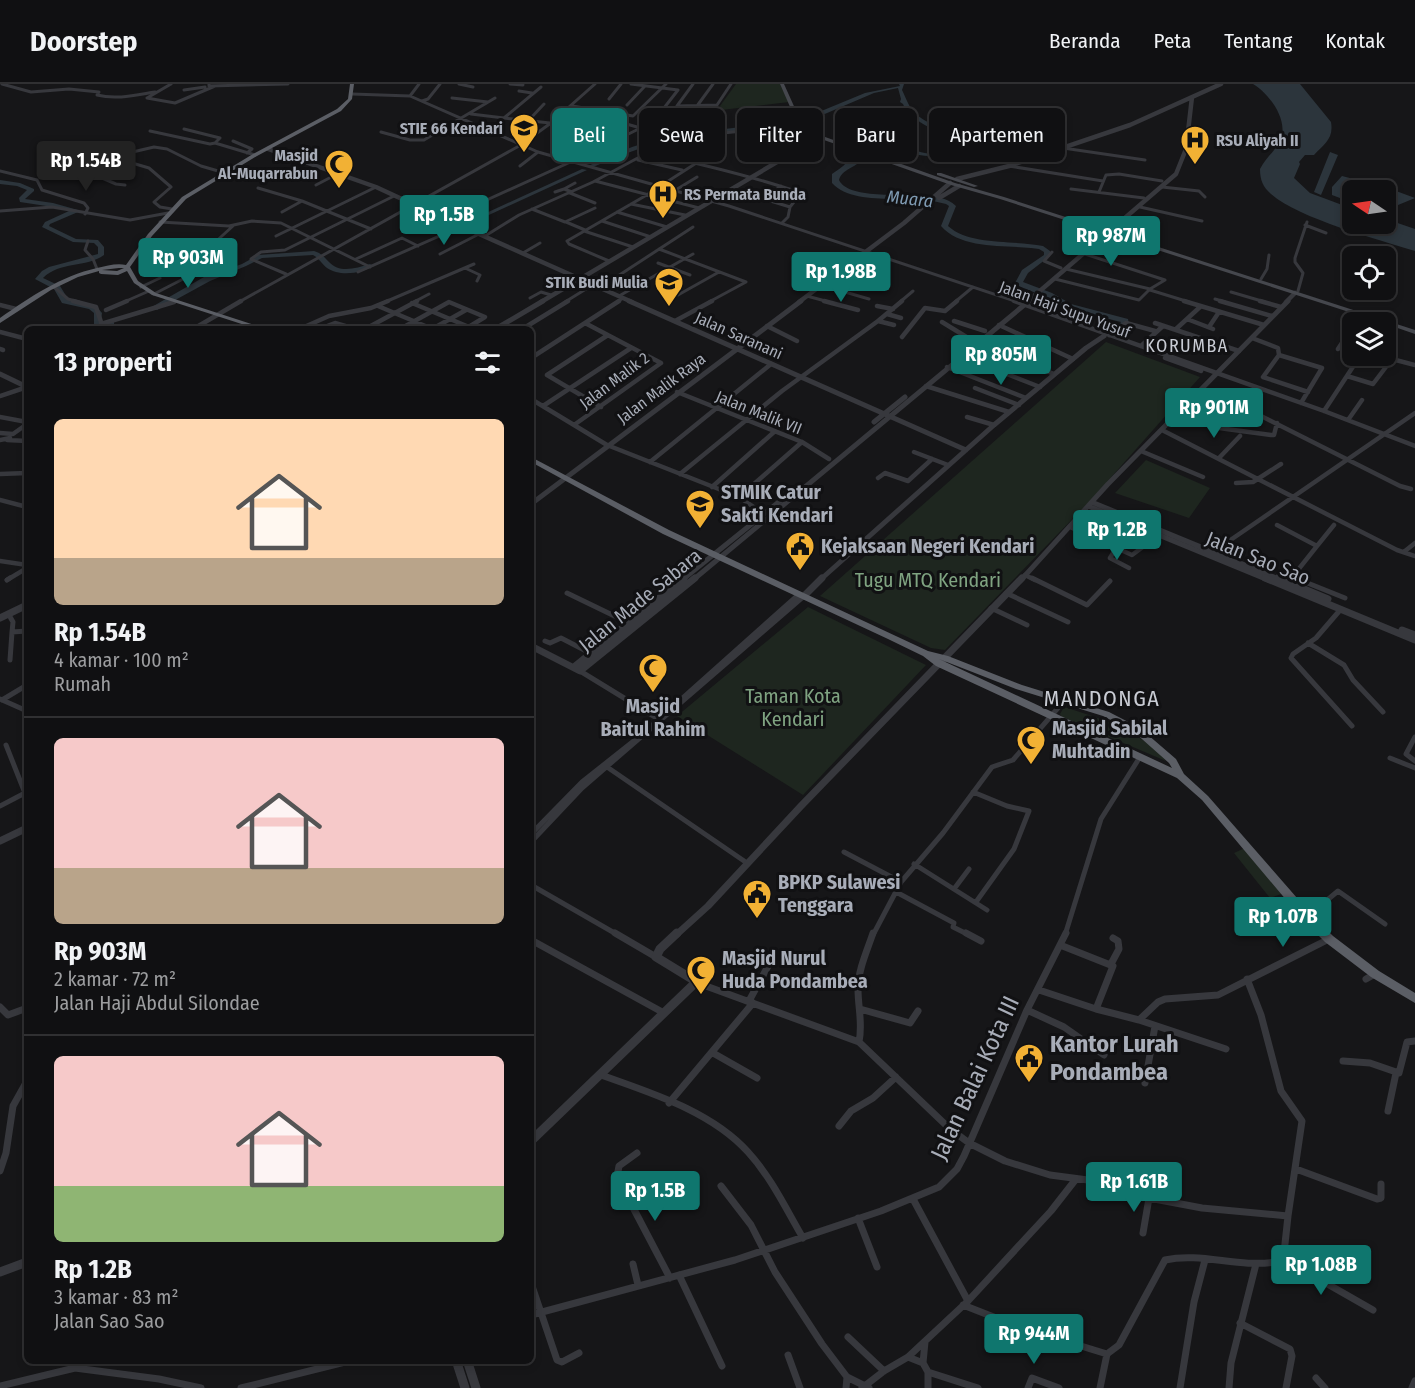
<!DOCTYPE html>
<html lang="id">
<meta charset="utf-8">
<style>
:root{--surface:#101012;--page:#19191b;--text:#f1f3f6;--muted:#9c9d9f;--line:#303032;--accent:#0f766e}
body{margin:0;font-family:"Fira Sans Condensed",sans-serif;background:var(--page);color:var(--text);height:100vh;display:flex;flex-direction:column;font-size:22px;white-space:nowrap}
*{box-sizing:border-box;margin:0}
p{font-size:20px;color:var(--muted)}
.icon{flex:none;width:33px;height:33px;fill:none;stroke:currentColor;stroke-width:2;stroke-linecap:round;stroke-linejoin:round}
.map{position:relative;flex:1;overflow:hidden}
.drawer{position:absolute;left:24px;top:242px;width:510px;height:1038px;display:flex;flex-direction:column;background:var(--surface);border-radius:9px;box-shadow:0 3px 9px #0003,0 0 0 2px var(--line)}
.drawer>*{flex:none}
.top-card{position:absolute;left:552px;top:24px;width:570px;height:54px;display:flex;gap:12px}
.needle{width:39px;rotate:283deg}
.fabs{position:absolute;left:1342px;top:96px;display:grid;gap:12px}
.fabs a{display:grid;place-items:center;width:54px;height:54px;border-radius:9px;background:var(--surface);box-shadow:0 3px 9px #0003,0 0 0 2px var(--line);font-size:30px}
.price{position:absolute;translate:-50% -51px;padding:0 14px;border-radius:6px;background:var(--accent);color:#fff;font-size:20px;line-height:39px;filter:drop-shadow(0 2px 3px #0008)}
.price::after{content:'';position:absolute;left:50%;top:36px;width:18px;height:14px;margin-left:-9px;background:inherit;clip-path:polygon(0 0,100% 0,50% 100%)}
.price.current{background:#222;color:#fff}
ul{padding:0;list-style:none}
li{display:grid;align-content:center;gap:12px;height:318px;padding:0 30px}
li+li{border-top:2px solid var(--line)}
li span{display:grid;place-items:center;height:186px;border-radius:9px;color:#555}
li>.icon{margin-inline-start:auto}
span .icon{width:108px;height:108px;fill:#fffc;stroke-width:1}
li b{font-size:26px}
h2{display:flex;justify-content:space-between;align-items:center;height:72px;padding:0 30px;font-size:26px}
.tag{padding:0 21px;border-radius:9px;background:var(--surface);box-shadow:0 3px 9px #0003,0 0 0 2px var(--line);font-size:21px;line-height:54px}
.tag.current{background:var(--accent);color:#fff}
header{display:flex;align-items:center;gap:36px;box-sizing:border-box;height:84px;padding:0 30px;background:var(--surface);border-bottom:2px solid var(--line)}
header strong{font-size:28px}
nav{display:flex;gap:33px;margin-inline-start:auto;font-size:21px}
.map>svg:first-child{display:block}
</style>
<header>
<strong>Doorstep</strong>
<nav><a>Beranda</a><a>Peta</a><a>Tentang</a><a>Kontak</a></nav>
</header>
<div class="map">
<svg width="1415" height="1304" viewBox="0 0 1415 1304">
<rect width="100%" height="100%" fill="#161618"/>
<!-- green -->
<path fill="#1e261f" d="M736,0H780L789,18L721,26L720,22Z
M1106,258L1200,293L1090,417L945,566L931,564L820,512Z
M1146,376L1210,404L1189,434L1115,409Z
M808,523L926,581L803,711L677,632Z
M1064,623C1099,634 1143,647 1166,677L1062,633L1060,630Z
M1245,764L1284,809L1270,814L1234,769Z"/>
<!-- water -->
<path fill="#2c353c" d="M899,0H904L902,6C906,14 909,24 916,30C933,46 953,39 963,65C943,76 920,73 899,66C891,63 881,56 872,60C865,63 867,70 863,75C855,84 842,85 839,96C849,117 909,108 932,113L930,115C902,113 852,121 832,99V90C837,86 843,83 847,78C854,71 855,63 865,58C887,46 924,84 955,64L957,60L954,54C937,48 909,36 903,20L900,18L901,15L898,4L874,9L813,35L804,37L802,35L865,9L900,2Z
M1253,0H1300L1331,38C1334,55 1324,60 1314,71H1305L1299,78L1300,80L1294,94L1310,109L1353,125V140H1386V135L1415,145V167C1377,155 1300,135 1271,110C1263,103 1260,96 1260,85C1265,75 1273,69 1279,59C1291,39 1270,10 1253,0Z
M1330,68L1338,71L1321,111L1314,108Z
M1342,92L1388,104L1415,114L1386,126V106H1353V119L1332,111V103Z"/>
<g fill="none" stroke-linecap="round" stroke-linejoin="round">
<!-- river -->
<path fill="#2c353c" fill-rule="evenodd" d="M815,29L817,30V32C771,47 723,46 676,54C647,60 620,72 593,83L588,82L632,63L667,52L782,38Z
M582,85L587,86L452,148L447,147Z
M0,96L20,99L34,105V107L25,115L53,119L78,126V128L50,140L49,142L76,155L98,156L104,163V171C86,184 60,177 43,194L60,202L68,215L95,221L102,229L101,237H114V241L94,242V229L89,225L62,219L54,205L35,195L42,187L49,183L98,170V163L94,159L73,158L42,143L45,138L69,127L53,123L20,118L19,114L27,106L17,102L0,100Z
M922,111C934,113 947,113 956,122L948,142C970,162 1015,156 1043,162L1050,167V172L1028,189L1023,198L1052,209L1071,220L1128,235L1129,241L1121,249H1115L1114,247L1121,238L1065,224L1046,213L1016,201L1015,199L1022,186L1044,171V168L1039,165L1031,164C1002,161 961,165 941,142L949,122L946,120L920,114L919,113Z
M314,167C321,169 324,173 329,178C340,190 356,184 370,180L374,182C362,189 340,193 327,184C322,180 319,174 313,171L262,174L246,182L210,197L157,226L150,224L204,193L242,180L258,171Z"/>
<!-- minor-far3 -->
<path stroke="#37383d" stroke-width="3" d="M2,0L31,8L69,5L99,8L97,11C116,16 136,11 155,8
M171,0L147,14L175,19L215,2
M209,0V2L288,0
M459,0L473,3
M510,0L523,1
M693,0L677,22L717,21L731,0
M184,6L205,3
M519,7L532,9
M352,10L410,12L538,68L729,122L1018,218
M410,12L419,0
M452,14L488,18
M609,15L621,0
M422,17L428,15L440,0
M627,21L645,2
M572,22L633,32L666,0
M697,22L713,0
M471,30L504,34L541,3
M504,34L550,39
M662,34L677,38
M528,37L544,20
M623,39L665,51L679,50
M763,40L797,35
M427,43L440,47
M184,45L220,54L215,59
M150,47L210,60L215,59L255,71
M381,48L410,56H424L495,14
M683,49L677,45L691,36
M233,57L252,65L247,69
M606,62L571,47L588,38L624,53
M660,62L705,71
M1063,64L1145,76
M88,66L149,84L171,103L154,118L160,123L172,125
M650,69C701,80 752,92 801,109L790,123L764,115L781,102
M638,76L682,86
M520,82L538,68
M1009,82L1103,97
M0,87L37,96L42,106L84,119L88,124L85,130
M595,97L699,124
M125,101L116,100L88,88L105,82L124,70L154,63L167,65L201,82L225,89
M316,101L339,89
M1162,103L1199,107L1205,113
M258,104L302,117L371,145
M564,105L575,99
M1071,105L1144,114
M674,107L697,93
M555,108L564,105L572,108
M1099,108L1106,91L1119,90L1162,97
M570,109L595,119
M631,120L685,131
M1140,123L1202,137
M532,125L565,138L595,124
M0,127L52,123L130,136L168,129
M282,128L302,117
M617,128L667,143
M445,135L588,70L673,28L664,24L678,6L631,0
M602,137L651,153
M160,138L229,142L252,137L281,139L370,183
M566,138L585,146
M782,139L788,133L790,123
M1305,141L1326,149
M584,147L633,163
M276,152L376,103
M485,152L519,131L593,98L675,54L800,41
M88,157L85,166L93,175L97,185
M211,162L234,141
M659,165L746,198L709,218
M1052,168L1044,177L1061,184
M523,169L540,159
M440,170L479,150
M1085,170L1165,196
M356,175L402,154L418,162
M609,177L569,160L567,157L645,112L715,67L674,56
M658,179L690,191
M465,184L480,191L477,197
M1066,185L1150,205
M358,188L462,142
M286,190L251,175L261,168L285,166L394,112
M1055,195L1139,216L1150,205L1165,196
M1261,195L1267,185L1269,171
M821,201L869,215
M53,202L68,215L79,218
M141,203L160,194
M601,203L693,143
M1150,206L1189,218
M1298,207L1303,189L1295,178V174L1307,138
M1231,208L1265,218
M154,210L185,194L182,191
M678,211L719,188
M619,212L693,170
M807,212L829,218
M530,214L541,208L551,211
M1215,215L1225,218
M124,218L149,207
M239,218L519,62L551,39L595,0
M385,218L474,180
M414,218L429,210
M565,218L594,200
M617,218L623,214
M900,218L913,207
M955,218L973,203"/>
<!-- minor-far2 -->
<path stroke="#37383d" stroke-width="4.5" d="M73,217L96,223L102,241
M824,217L858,226
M1014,217L1324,327L1415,362
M1184,217L1264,241
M1220,217L1272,232
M1260,217L1281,223
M412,219L469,243
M0,221L16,225
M378,222L430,244
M877,222L893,225
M106,226L127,217
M887,230L901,234
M1187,235L1213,245
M675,237L712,217
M878,237L894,241
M954,237L985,247
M942,238L973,257
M1355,238L1360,230
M1155,239L1239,267
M101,240L174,218
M374,241L383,244
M999,241L1073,275
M767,242L797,257
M1209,243L1219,228
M195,244L241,217
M302,244L329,232L371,224L388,217
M322,244L335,239L352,244
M367,244L417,217
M402,244L449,218L485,233L467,244
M434,244L466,226
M524,244L568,217
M1176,245L1200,223
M0,248L27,255
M1109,251L1126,239L1155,247
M902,253L925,224L945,227L957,217
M1252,254L1278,264L1279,271L1322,284L1301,319
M976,259L1054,290
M1141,262L1163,242
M0,265L3,266
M1338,265L1353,242
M1279,271L1263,293L1308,308
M961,272L1040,303
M531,274L619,217
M1165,274L1201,287
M947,283L1026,314
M1347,292L1373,300L1392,275L1415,281
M926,302L1009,328
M975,304L1019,321
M677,308L802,358L829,375
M0,312L27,303
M531,315L607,361L739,413L764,430
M543,322L631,264
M1251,322L1250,313L1255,306
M601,323L547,291L608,251
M1324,327L1360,272
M1253,328L1400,402L1411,405
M1179,329L1219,344L1271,351H1274L1277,339
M0,333L27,338
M967,333L994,341
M1348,336L1362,316
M574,341L661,279L585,239
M1162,346L1397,466L1415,472
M0,349L13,350L27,340
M0,356L10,354
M7,356L27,357
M1141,367L1203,393
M914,368L948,381
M1219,374L1240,352
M650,378L771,280
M0,390L27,389
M680,390L782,307L878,237L902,217
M878,394L885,389L908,397L932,375
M1236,399L1253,398L1281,380
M712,403L774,348
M739,413L802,358
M0,416L27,423
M1277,441L1317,462L1290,496
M1070,443L1132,471L1159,451
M1317,462L1334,441
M1116,464L1110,474L1129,484
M1405,467L1415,459
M1213,468L1415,329
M0,477L27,481
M1025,491L1035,496
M1292,493L1299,496
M7,496L27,484"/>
<!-- minor-far1 -->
<path stroke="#37383d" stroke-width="5" d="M1032,494L1087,521L1110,497
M1295,494L1345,514
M7,496L10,494
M1288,498L1291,494
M567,509L629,539
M1006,509L1068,538
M991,524L1027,541
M1341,525L1316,554L1293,570L1291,574L1352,642
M9,531L13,538L12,548L27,547
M545,557L550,559L561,554L592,570
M1308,559L1344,581L1353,596L1383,628
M10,576L12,548
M580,587L660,636
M0,615L27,627
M2,616L27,601
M1415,653L1406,670L1415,677
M6,661L25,709
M1390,674L1415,684
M607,683L747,779
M973,708L1007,722L1029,727L1014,765L976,818
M0,722L25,709L27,713
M531,750L582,698L640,652L799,510
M531,758L582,704L804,512
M844,768L901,798
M914,780L987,826
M531,801L618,851
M954,805L969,785
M896,808L954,839L953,843L969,851
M1307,833L1338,807L1385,840
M873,851L901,798L943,749L992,683L1013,676L1064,617
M1065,851L1101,735L1140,673"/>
<!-- minor -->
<path stroke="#37383d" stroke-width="7" d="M615,849L656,873
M966,849L981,857
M533,857L664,929
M1060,861L1113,882L1096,925
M1111,880L1119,865L1118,857L1113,854
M1366,895L1375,890
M695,898L859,958L949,1044L969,1059L1005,1077L1050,1091L1103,1098L1149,1114L1202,1124L1288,1132L1302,1037L1281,1007L1261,931L1247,895
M1039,906L1096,925L1139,936L1158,918L1165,915L1218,911L1329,855
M749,917L773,873
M0,923L8,931L27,924
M860,925L910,939L918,927
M1027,926L1064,943L1104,971
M1139,936L1226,965
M859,958C863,940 858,924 858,905C858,886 867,867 873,849
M713,969L757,994
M1343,977L1370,979L1399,989L1407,958L1415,957
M601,991C651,1009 711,1027 748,1068C771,1093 786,1125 803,1154
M1145,999L1155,942
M669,1019L753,919
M1388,1027L1396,989
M839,1042L851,1027L873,1014L896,993
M637,1069L619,1082L617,1093L670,1194
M1296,1085L1377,1115L1381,1114V1100
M0,1087L6,1069L13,1022L27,997
M721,1102L751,1141L775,1188L822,1260L847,1293L869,1304
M913,1115L968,1217
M858,1134L877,1183
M1143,1149L1149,1114
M1282,1174L1373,1226
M633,1180L638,1201
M679,1191L722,1282
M531,1199L557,1276L562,1278L579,1269
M963,1221L1019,1243L1107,1270L1100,1304
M531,1231L735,1176L881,1127L939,1103L957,1085L964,1072L1027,926L1066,849
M1240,1239L1290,1265L1292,1272L1286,1304
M848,1253L884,1287
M1107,1270L1119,1261L1165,1176C1201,1168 1238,1184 1275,1178L1284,1169L1288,1132
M788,1271L800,1304
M908,1273L923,1279L928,1288L978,1304
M923,1279L925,1258
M928,1288V1304
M1316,1294L1325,1304
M0,1302L75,1284L159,1295L201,1304
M241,1304L353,1276
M846,1304L847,1293
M862,1304L884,1287L908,1273L968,1217L1051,1127L1076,1095
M1028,1304L1032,1294L1059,1304
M1180,1304L1194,1218L1205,1176
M1229,1304L1231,1279L1256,1180
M1412,1304L1415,1297"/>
<!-- tertiary-far3 -->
<path stroke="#37383d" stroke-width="4.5" d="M268,65L376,103L456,140
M957,95L1009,82L1130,41L1221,0
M939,114L959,102
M461,142L632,218
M541,218L821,52
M799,218L904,139L950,99
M1027,218L1176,90L1186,65L1192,13
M1286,218L1295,209"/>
<!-- tertiary-far2 -->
<path stroke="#37383d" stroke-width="5" d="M629,217L966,366
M497,244L543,217
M0,290L27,303
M874,338L905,313
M1094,419L1281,496
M531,420L801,217
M1088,422L1268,496
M682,496L785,413
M693,496L1029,217
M820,496L994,341L1086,264L1104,252
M1021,496L1108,400L1288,217"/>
<!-- tertiary-far1 -->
<path stroke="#37383d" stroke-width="7" d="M1265,494L1415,556
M1278,494L1328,515
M804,512L822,494
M0,534L27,521
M1402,546L1415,551
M531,562L580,587L695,494
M574,583L684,494
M0,757L27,744
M676,851L708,822L801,722L1022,494"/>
<!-- tertiary -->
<path stroke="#37383d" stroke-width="9" d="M531,1057L693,901L695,898L692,895L656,873L660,865L677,849
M0,1188L27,1178
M456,1276L465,1304
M467,1276L476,1304"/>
<!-- secondary -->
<path fill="#45474d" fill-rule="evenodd" d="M780,0H784L802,40L811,48L955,99L1004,113L1415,246V250L1386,240V238H1380L1000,115L951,101L807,50L798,41Z
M937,89H941L978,102L974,103L937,91Z"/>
<!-- trunk -->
<path fill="#5b5e65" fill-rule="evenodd" d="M350,0H354L352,15L341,27L257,72L186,115L152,152L130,183L138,197L156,209L261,243L262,244H254L152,211L134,199L127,187L118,191L101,190L99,189V187L78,193L51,206L0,239V234C30,213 61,192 97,184C107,182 116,179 126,181L148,150L182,113L253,70L337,25L348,15ZM119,184H124L117,187L102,186Z
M531,373L669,446L928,567L948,572L1022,601L1109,628L1140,644L1176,675L1184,690L1208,712L1311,830L1333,852L1379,887L1415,909V919L1371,893L1325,858L1303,836L1202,716L1177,694L936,582L923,572L888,555L663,450L531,378ZM939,575L1016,605L1103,632L1134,648L1169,679L1172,684Z"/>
</g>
<!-- icons -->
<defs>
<g id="university-pin" transform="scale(1.5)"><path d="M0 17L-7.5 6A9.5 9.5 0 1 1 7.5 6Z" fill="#f2b134" stroke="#111113"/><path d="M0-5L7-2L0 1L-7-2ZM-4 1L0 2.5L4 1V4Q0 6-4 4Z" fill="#111"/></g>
<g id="hospital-pin" transform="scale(1.5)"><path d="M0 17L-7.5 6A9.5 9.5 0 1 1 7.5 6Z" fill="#f2b134" stroke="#111113"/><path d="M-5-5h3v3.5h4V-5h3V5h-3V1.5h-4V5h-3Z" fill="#111"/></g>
<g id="mosque-pin" transform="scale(1.5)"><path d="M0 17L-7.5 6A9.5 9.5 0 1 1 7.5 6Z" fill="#f2b134" stroke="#111113"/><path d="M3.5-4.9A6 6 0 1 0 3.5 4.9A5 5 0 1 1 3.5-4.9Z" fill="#111"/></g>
<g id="civic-pin" transform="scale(1.5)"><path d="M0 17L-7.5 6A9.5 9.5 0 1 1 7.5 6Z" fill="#f2b134" stroke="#111113"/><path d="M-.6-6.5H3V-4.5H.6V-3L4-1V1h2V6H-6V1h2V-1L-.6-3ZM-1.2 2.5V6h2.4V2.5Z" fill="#111"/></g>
</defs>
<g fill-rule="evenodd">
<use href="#university-pin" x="524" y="44"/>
<use href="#hospital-pin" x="1195" y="56"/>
<use href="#mosque-pin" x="339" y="80"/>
<use href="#hospital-pin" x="663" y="110"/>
<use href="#university-pin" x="669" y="198"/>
<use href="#university-pin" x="700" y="420"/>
<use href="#civic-pin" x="800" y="462"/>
<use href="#mosque-pin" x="653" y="584"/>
<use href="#mosque-pin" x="1031" y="656"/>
<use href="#civic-pin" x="757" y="810"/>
<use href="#mosque-pin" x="701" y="886"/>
<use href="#civic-pin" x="1029" y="974"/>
</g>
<g text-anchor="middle" stroke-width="6" stroke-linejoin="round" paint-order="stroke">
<!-- far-poi labels -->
<g font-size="16" font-weight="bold" fill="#a8adb8" stroke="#111113" text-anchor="end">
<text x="503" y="50">STIE 66 Kendari</text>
<text x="1216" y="62" text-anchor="start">RSU Aliyah II</text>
<text x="318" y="77">Masjid<tspan x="318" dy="18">Al-Muqarrabun</tspan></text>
<text x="684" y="116" text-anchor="start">RS Permata Bunda</text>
<text x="648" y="204">STIK Budi Mulia</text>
</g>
<!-- far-street labels -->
<g font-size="16" fill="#a8adb8" stroke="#111113">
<text transform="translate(1065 225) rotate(20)" y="6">Jalan Haji Supu Yusuf</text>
<text transform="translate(739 251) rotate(24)" y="6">Jalan Saranani</text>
<text transform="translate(614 296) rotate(-37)" y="6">Jalan Malik 2</text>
<text transform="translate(661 304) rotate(-37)" y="6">Jalan Malik Raya</text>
<text transform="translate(759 328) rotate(22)" y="6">Jalan Malik VII</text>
</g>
<!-- far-water labels -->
<g font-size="18" font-style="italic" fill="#7f9bb3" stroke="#111113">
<text transform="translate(910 115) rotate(6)" y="6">Muara</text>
</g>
<!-- far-quarter labels -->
<g font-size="18" letter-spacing="1.5" fill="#c9ccd4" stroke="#111113">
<text x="1187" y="268">KORUMBA</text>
</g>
<!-- poi labels -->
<g font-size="20" font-weight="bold" fill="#a8adb8" stroke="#111113" text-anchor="start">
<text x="721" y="415">STMIK Catur<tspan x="721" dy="23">Sakti Kendari</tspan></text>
<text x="821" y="469">Kejaksaan Negeri Kendari</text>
<text x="653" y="629" text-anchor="middle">Masjid<tspan x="653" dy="23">Baitul Rahim</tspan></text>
<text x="1052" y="651">Masjid Sabilal<tspan x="1052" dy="23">Muhtadin</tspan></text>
<text x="778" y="805">BPKP Sulawesi<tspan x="778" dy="23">Tenggara</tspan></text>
<text x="722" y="881">Masjid Nurul<tspan x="722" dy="23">Huda Pondambea</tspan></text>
</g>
<!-- street labels -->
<g font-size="20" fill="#a8adb8" stroke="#111113">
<text transform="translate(1258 474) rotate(22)" y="7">Jalan Sao Sao</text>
<text transform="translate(640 516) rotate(-39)" y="7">Jalan Made Sabara</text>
</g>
<!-- park labels -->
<g font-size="20" fill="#7fa381" stroke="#111113">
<text x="928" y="503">Tugu MTQ Kendari</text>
<text x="793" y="619">Taman Kota<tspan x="793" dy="23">Kendari</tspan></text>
</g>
<!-- quarter labels -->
<g font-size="22" letter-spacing="1.5" fill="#c9ccd4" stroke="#111113">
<text x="1102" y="622">MANDONGA</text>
</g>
<!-- near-poi labels -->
<g font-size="24" font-weight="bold" fill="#a8adb8" stroke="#111113" text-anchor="start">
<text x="1050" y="968">Kantor Lurah<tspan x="1050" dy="28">Pondambea</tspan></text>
</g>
<!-- near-street labels -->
<g font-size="24" fill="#a8adb8" stroke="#111113">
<text transform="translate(975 994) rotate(-65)" y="8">Jalan Balai Kota III</text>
</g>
</g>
</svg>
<div class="fabs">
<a><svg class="needle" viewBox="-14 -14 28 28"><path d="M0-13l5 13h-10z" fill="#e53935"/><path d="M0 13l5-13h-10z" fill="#9c9d9f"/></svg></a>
<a><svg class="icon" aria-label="locate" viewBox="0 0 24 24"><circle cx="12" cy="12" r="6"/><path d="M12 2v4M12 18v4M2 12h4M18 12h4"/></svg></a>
<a><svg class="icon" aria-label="layers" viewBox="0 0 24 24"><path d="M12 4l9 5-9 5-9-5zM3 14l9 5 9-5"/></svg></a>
</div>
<b class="price current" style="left:86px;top:108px">Rp 1.54B</b>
<b class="price" style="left:444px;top:162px">Rp 1.5B</b>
<b class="price" style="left:1111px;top:183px">Rp 987M</b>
<b class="price" style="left:188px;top:205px">Rp 903M</b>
<b class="price" style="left:841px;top:219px">Rp 1.98B</b>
<b class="price" style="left:1001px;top:302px">Rp 805M</b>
<b class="price" style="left:1214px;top:355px">Rp 901M</b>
<b class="price" style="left:1117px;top:477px">Rp 1.2B</b>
<b class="price" style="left:1283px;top:864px">Rp 1.07B</b>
<b class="price" style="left:1134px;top:1129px">Rp 1.61B</b>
<b class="price" style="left:655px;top:1138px">Rp 1.5B</b>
<b class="price" style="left:1321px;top:1212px">Rp 1.08B</b>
<b class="price" style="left:1034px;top:1281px">Rp 944M</b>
<div class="top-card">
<a class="tag current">Beli</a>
<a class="tag">Sewa</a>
<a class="tag">Filter</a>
<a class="tag">Baru</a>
<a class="tag">Apartemen</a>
</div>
<section class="drawer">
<h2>13 properti<svg class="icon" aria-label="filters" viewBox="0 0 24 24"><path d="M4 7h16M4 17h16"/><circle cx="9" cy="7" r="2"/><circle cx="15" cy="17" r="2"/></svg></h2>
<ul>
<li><span style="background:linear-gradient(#ffd9b3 75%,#b9a48a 0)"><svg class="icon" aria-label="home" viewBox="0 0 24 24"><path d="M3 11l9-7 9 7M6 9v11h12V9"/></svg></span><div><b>Rp 1.54B</b><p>4 kamar · 100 m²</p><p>Rumah</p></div></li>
<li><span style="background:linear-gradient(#f6c9c9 70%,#b9a48a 0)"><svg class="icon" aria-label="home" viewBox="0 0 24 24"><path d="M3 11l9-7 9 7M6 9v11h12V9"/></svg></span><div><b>Rp 903M</b><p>2 kamar · 72 m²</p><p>Jalan Haji Abdul Silondae</p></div></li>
<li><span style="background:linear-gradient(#f6c9c9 70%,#8fb573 0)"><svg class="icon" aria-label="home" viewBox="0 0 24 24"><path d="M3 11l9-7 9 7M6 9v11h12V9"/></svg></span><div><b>Rp 1.2B</b><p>3 kamar · 83 m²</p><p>Jalan Sao Sao</p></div></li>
</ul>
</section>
</div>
